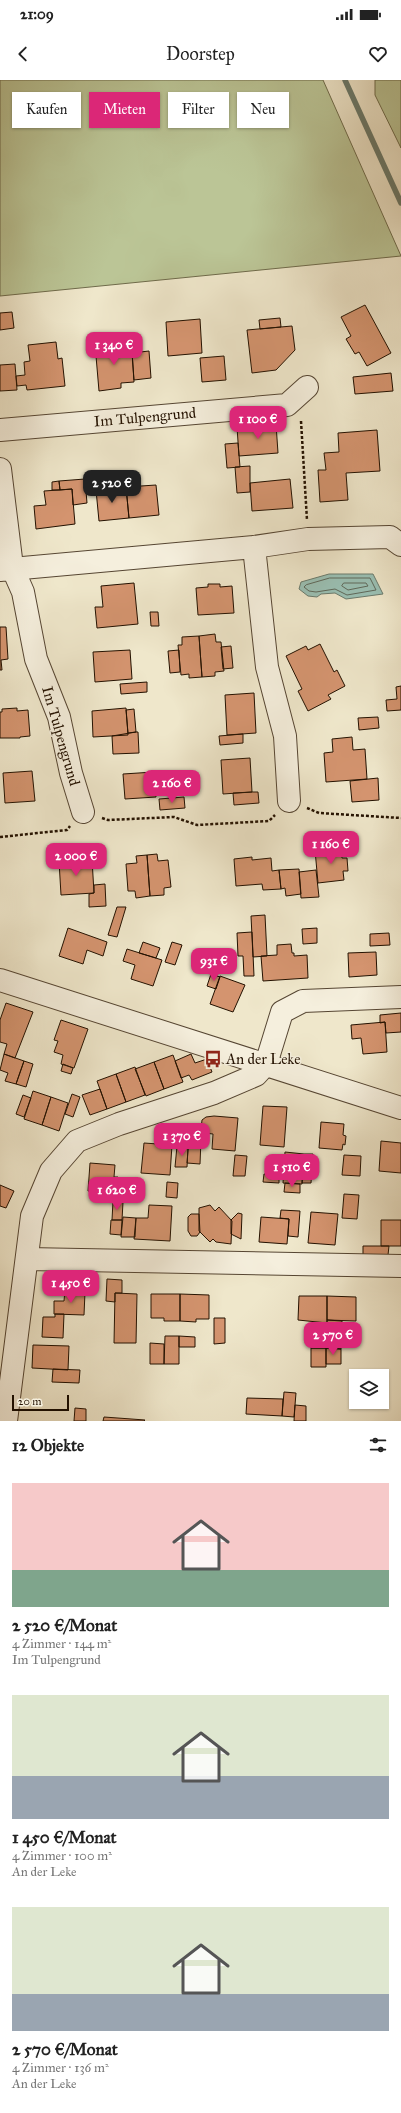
<!DOCTYPE html>
<html lang="de">
<meta charset="utf-8">
<style>
:root{--surface:#fff;--page:#f2f2f2;--text:#222;--muted:#767676;--accent:#db2777}
body{margin:0;font-family:"IM FELL Great Primer",serif;background:var(--page);color:var(--text);height:100vh;display:flex;flex-direction:column;font-size:15px;white-space:nowrap}
*{box-sizing:border-box;margin:0}
p{font-size:13px;color:var(--muted)}
.icon{flex:none;width:22px;height:22px;fill:none;stroke:currentColor;stroke-width:2;stroke-linecap:round;stroke-linejoin:round}
.map{position:relative;height:1341px;overflow:hidden}
.sheet{display:flex;flex-direction:column;background:var(--surface);flex:1}
.sheet>*{flex:none}
.hud{position:absolute;left:12px;top:12px;width:377px;height:36px;display:flex;gap:8px}
.controls{position:absolute;left:349px;top:1289px;display:grid;gap:8px}
.controls a{display:grid;place-items:center;width:40px;height:40px;border-radius:0px;background:var(--surface);box-shadow:0 1px 3px #0004;font-size:20px}
.scale{position:absolute;left:12px;bottom:10px;width:57px;box-sizing:border-box;padding-left:4px;border:2px solid #231100;border-top:0;font-size:11px;line-height:14px;white-space:nowrap;color:#231100;-webkit-text-stroke:3px #f5efdd;paint-order:stroke}
.price{position:absolute;translate:-50% -34px;padding:0 9px;border-radius:8px;background:var(--accent);color:#fff;font-size:13px;line-height:26px;filter:drop-shadow(0 1px 2px #0008)}
.price::after{content:'';position:absolute;left:50%;top:24px;width:12px;height:9px;margin-left:-6px;background:inherit;clip-path:polygon(0 0,100% 0,50% 100%)}
.price.current{background:#222;color:#fff}
ul{padding:0;list-style:none}
li{display:grid;align-content:center;gap:8px;height:212px;padding:0 12px}
li span{display:grid;place-items:center;height:124px;border-radius:0px;color:#555}
li>.icon{margin-inline-start:auto}
span .icon{width:72px;height:72px;fill:#fffc;stroke-width:1}
li b{font-size:17px}
h2{display:flex;justify-content:space-between;align-items:center;height:48px;padding:0 12px;font-size:17px}
.pill{padding:0 14px;border-radius:0px;background:var(--surface);box-shadow:0 1px 3px #0004;font-size:14px;line-height:36px}
.pill.current{background:var(--accent);color:#fff}
.status{display:flex;justify-content:space-between;align-items:center;height:28px;padding:0 20px;background:var(--surface);direction:ltr}
.status svg{height:11px;fill:currentColor}
header{display:flex;justify-content:space-between;align-items:center;height:52px;padding:0 12px;background:var(--surface);font-size:18px;font-weight:600}
.map>svg:first-child{display:block}
</style>
<div class="status"><b>21:09</b><svg viewBox="0 0 49 12"><path d="M0 12V9h3v3zM5 12V6h3v6zM10 12V3h3v9zM15 12V0h3v12zM26 1h20v11H26zM47 4h2v5h-2z"/></svg></div>
<header><svg class="icon" aria-label="back" viewBox="0 0 24 24"><path d="M15 5l-7 7 7 7"/></svg>Doorstep<svg class="icon" aria-label="heart" viewBox="0 0 24 24"><path d="M12 20l-8-8c-3-5 5-10 8-4 3-6 11-1 8 4z"/></svg></header>
<div class="map">
<svg width="401" height="1341" viewBox="0 0 401 1341">
<rect width="100%" height="100%" fill="#efe7cb"/>
<filter id="stains"><feTurbulence type="fractalNoise" baseFrequency=".005" numOctaves="4"/><feColorMatrix values="0 0 0 0 .2 0 0 0 0 .09 0 0 0 0 .02 0 0 0 .5 -.17"/></filter>
<radialGradient id="worn" r=".72"><stop offset=".6" stop-color="#630" stop-opacity="0"/><stop offset="1" stop-color="#630" stop-opacity=".3"/></radialGradient>
<!-- green -->
<path fill="#bbc596" stroke="#6f6b4b" d="M0,0H323L401,176L0,216Z
M375,0H401V68L375,15Z"/>
<!-- water -->
<path fill="#9ac0b4" stroke="#6a7a6c" d="M329,494H373L383,514L346,519L335,513L321,514L317,517L308,516L299,509L301,502Z"/>
<g fill="none" stroke-linecap="round" stroke-linejoin="round">
<!-- shore -->
<path stroke="#5e685a" stroke-width="1" d="M330,498H370L376,510L347,515L335,509L316,512L309,511L304,507L306,505Z
M344,503H366L368,506L348,510L342,506Z"/>
<!-- stream -->
<path stroke="#6a7a6c" stroke-width="5.5" d="M345,0L401,123"/>
</g>
<!-- building -->
<path fill="#d4946f" stroke="#231100" d="M365,225L391,273L367,286L359,272L355,274L346,259L351,256L341,237Z
M12,232L14,248L0,250V233Z
M280,238L281,247L260,249L259,240Z
M200,239L202,273L168,276L166,242Z
M292,246L295,270L276,290L252,293L247,250Z
M120,260L121,272L132,271L134,302L121,303V308L99,311L96,276L102,275L100,262Z
M56,262L58,279L62,278L65,306L27,310L26,305L17,306L16,296L25,295L24,282L30,281L28,265Z
M149,271L151,298L134,300L132,273Z
M224,276L226,300L202,302L200,278Z
M15,284L17,310L0,311V285Z
M391,293L393,311L355,314L353,297Z
M276,344L278,373L239,376L237,347Z
M377,350L380,391L346,393L348,420L320,422L318,390H326L324,373L339,372L338,353Z
M238,363L240,387L227,388L225,364Z
M250,386V412L237,413L235,387Z
M85,399L87,423L73,425L72,409L60,410L59,401Z
M290,399L293,428L252,431L250,403Z
M59,401L60,410H52V402Z
M156,405L159,435L129,438L126,407Z
M126,407L129,438L99,441L96,410Z
M72,409L75,444L36,449L34,426L46,425L44,411Z
M134,503L138,544L97,548L95,527H103L101,506Z
M208,504H220V507L232,506L234,533L198,535L196,508L208,507Z
M150,532H158L159,546H151Z
M0,547H6L8,579L1,580L2,590H0Z
M215,554L216,562H221L224,591L215,592V596L202,597L199,556Z
M199,556L202,597L189,598V594L181,595L178,565H182V557Z
M320,564L334,592L337,590L345,606L328,615L331,619L308,631L298,611L302,609L286,576L306,566L308,570Z
M231,566L233,588L223,589L221,567Z
M130,570L132,599L95,602L93,572Z
M179,570L180,592L170,593L168,571Z
M147,602V612L121,614L120,604Z
M401,606V630L387,631L386,620L397,619L396,607Z
M254,613L256,653L227,655L225,615Z
M17,628V631L28,630L30,656L20,657V658H0V632H2V629Z
M126,628L128,655L93,657L92,631Z
M134,629L136,652L128,653L126,630Z
M378,637L379,648L359,650L358,638Z
M136,652H138L139,673L113,674L112,656Z
M243,654V663L220,665L219,656Z
M352,657L353,670L365,669L367,699L326,702L324,673L333,672L332,659Z
M250,678L252,712L223,714L221,680Z
M32,691L35,721L5,723L3,693Z
M154,692L156,717L125,719L123,694Z
M378,698L379,720L352,722L350,701Z
M252,712H258L259,723L234,725L233,713Z
M184,717L185,728L160,730L159,719Z
M341,768L342,778H347L348,791H343L344,800L318,803L315,770Z
M157,774L158,781L168,780L171,807L164,808V815L150,816L147,775Z
M147,775L150,816L136,818L135,811H128L126,784L137,783L136,776Z
M252,777V780L271,778L272,791L279,790L281,809L263,810L262,804L236,806L234,779Z
M92,779L94,813L61,815L59,781Z
M299,789L301,814L286,816L285,808L281,809L279,790Z
M316,790L319,817L301,818L299,792Z
M105,804L106,826L89,827V814L94,813V805Z
M117,827H126L117,857L108,855Z
M265,835L267,876L253,877L251,836Z
M68,848L107,862L103,876L87,870L83,884L59,876Z
M317,848V863L303,864L302,849Z
M252,852L254,896H244L243,876H238L237,853Z
M389,853L390,865L370,866V854Z
M143,862L160,868L156,878L139,873Z
M172,862L182,865L175,885L165,882Z
M291,864L292,873H294V876L307,875L308,898L263,901L261,876L277,875V865Z
M127,869L162,880L153,906L131,899L135,885L123,881Z
M376,872L377,895L349,897L348,873Z
M211,894L220,897L216,909L207,906Z
M220,896L245,905L233,932L210,924Z
M6,923L33,932L15,978L4,974L7,964L0,962V940Z
M401,933V952L386,953L385,942L380,943V935Z
M61,940L88,949L74,988L61,984L63,975L54,972L58,961L54,960Z
M385,942L387,972L363,974L361,958L352,959L351,945Z
M4,974L24,981L16,1004L5,1001L8,993L0,990Z
M191,974L195,983L207,979L212,992L192,1000L189,995L181,998L175,981Z
M173,975L183,1002L164,1009L154,982Z
M24,981L33,984L26,1007L16,1004Z
M154,982L164,1009L146,1016L135,989Z
M63,984L73,988L71,994L61,991Z
M135,987L145,1015L126,1022L116,994Z
M116,994L126,1022L107,1029L97,1001Z
M100,1009L107,1029L90,1035L82,1015Z
M33,1011L51,1017L42,1045L24,1039Z
M72,1014L80,1017L73,1037L65,1034Z
M23,1015L31,1018L24,1037L16,1034Z
M51,1017L68,1023L59,1051L42,1045Z
M263,1026L287,1027L284,1067L260,1065Z
M214,1036L238,1038L235,1071L212,1069L213,1054L204,1053L201,1049L202,1040L206,1037Z
M321,1042L344,1044L343,1055L346,1056L345,1065L343,1064L342,1070L319,1068Z
M189,1058L201,1059L200,1084L187,1083Z
M381,1061L401,1063V1093L379,1091Z
M144,1063L172,1065L170,1095L141,1093Z
M177,1066L188,1067L187,1087H175Z
M285,1072L304,1074L302,1104L283,1103Z
M304,1074H313L311,1103H302Z
M235,1075L247,1076L245,1096H233Z
M344,1075L361,1076L360,1096L342,1095Z
M90,1083L115,1085L114,1097H118L116,1114L88,1111Z
M264,1094L279,1095V1103L263,1102Z
M167,1102L178,1103L177,1118L166,1117Z
M285,1103L300,1104V1113L284,1112Z
M0,1105L14,1111L6,1128L0,1126Z
M344,1114L359,1115L357,1139L342,1138Z
M113,1121L123,1122L122,1140H112Z
M149,1125L172,1126L170,1161L134,1159L136,1138H148Z
M210,1125L215,1131L219,1127L232,1141L231,1164L216,1162L213,1159L210,1162L199,1151V1128Z
M281,1130L300,1131L298,1157L288,1156L289,1139L280,1138Z
M311,1132L338,1134L335,1165L308,1163Z
M238,1133L242,1134L241,1159L231,1154V1140Z
M191,1134H199L200,1152L197,1156H191L188,1151V1137Z
M123,1137L136,1138L135,1157H121Z
M261,1137L289,1139L287,1164L259,1162Z
M111,1140H122L121,1155L110,1154Z
M381,1140H401V1166H381Z
M363,1166H389L388,1175H363Z
M107,1199L122,1200V1213H115V1222L106,1221Z
M65,1210L85,1212L84,1235L54,1234V1221H64Z
M115,1213L137,1214L136,1263H114Z
M151,1214H180V1241H164V1238H151Z
M180,1214L209,1215V1239H196V1242L180,1241Z
M299,1216H327V1243L298,1240Z
M327,1216L356,1217V1241L327,1240Z
M55,1234H64L63,1258L42,1257L43,1237H55Z
M214,1238H225V1263L214,1264Z
M327,1240L342,1241V1258H327Z
M165,1256H179V1284H164Z
M179,1256L195,1257V1267H179Z
M312,1258H327L326,1268H311Z
M327,1258H342L341,1269L326,1268Z
M150,1263L164,1264V1284H150Z
M33,1265L69,1266L68,1290L32,1288Z
M311,1268H326V1287H311Z
M326,1268L341,1269V1284H326Z
M53,1289L80,1290L79,1303L52,1302Z
M284,1312L296,1313L294,1337L282,1336Z
M247,1318L283,1319L282,1336L246,1334Z
M295,1325L306,1326V1341H294Z
M75,1328L86,1329V1341H74Z
M104,1337L145,1340L144,1341H103Z"/>
<g fill="none" stroke-linecap="round" stroke-linejoin="round">
<!-- minor casing -->
<g stroke="#564633" stroke-width="24">
<path id="minor" d="M0,350L287,325L307,307
M0,389L12,487L23,512L36,579L59,637L71,693L83,732
M254,467L308,459L390,457L401,465
M0,490L254,467L267,587L285,656L289,721
M0,900L401,1028
M27,1179L401,1186
M6,1341L32,1136L51,1091L77,1061L119,1044L214,1013L256,995L266,984L282,932L303,921L401,917"/>
</g>
<!-- path -->
<path stroke="#231100" stroke-width="2.5" stroke-dasharray="3 2" stroke-linecap="butt" d="M301,341L307,440
M307,728L319,733L401,738
M102,738L108,740L174,737L197,745L269,741L275,735
M0,757L67,750L70,746"/>
<!-- minor -->
<use href="#minor" stroke="#f5efdd" stroke-width="22"/>
</g>
<!-- icons -->
<defs>
<g id="bus-bare" transform="scale(1.38)"><path d="M-5-6H5V4H4V6H2V4H-2V6H-4V4H-5ZM-3.5-4V0h7V-4ZM-3.5 1.2v1.5H-2V1.2ZM2 1.2v1.5H3.5V1.2Z" fill="#8f2418" stroke="#f5efdd" stroke-width="2.5" paint-order="stroke"/></g>
</defs>
<g fill-rule="evenodd">
<use href="#bus-bare" x="213" y="979"/>
</g>
<g text-anchor="middle" stroke-width="3" stroke-linejoin="round" paint-order="stroke">
<!-- street labels -->
<g font-size="15" fill="#231100" stroke="#f5efdd">
<text transform="translate(145 337) rotate(-5)" y="5">Im Tulpengrund</text>
<text transform="translate(61 656) rotate(74)" y="5">Im Tulpengrund</text>
</g>
<!-- poi labels -->
<g font-size="15" fill="#231100" stroke="#f5efdd" text-anchor="start">
<text x="226" y="984">An der Leke</text>
</g>
</g>
<rect width="100%" height="100%" filter="url(#stains)"/>
<rect width="100%" height="100%" fill="url(#worn)"/>
</svg>
<div class="controls">
<a><svg class="icon" aria-label="layers" viewBox="0 0 24 24"><path d="M12 4l9 5-9 5-9-5zM3 14l9 5 9-5"/></svg></a>
</div>
<div class="scale">20 m</div>
<b class="price" style="left:114px;top:286px">1 340 €</b>
<b class="price" style="left:258px;top:360px">1 100 €</b>
<b class="price current" style="left:112px;top:424px">2 520 €</b>
<b class="price" style="left:172px;top:724px">2 160 €</b>
<b class="price" style="left:331px;top:785px">1 160 €</b>
<b class="price" style="left:76px;top:797px">2 000 €</b>
<b class="price" style="left:214px;top:902px">931 €</b>
<b class="price" style="left:182px;top:1077px">1 370 €</b>
<b class="price" style="left:292px;top:1108px">1 510 €</b>
<b class="price" style="left:117px;top:1131px">1 620 €</b>
<b class="price" style="left:71px;top:1224px">1 450 €</b>
<b class="price" style="left:333px;top:1276px">2 570 €</b>
<div class="hud">
<a class="pill">Kaufen</a>
<a class="pill current">Mieten</a>
<a class="pill">Filter</a>
<a class="pill">Neu</a>
</div>
</div>
<section class="sheet">
<h2>12 Objekte<svg class="icon" aria-label="filters" viewBox="0 0 24 24"><path d="M4 7h16M4 17h16"/><circle cx="9" cy="7" r="2"/><circle cx="15" cy="17" r="2"/></svg></h2>
<ul>
<li><span style="background:linear-gradient(#f6c9c9 70%,#7fa58c 0)"><svg class="icon" aria-label="home" viewBox="0 0 24 24"><path d="M3 11l9-7 9 7M6 9v11h12V9"/></svg></span><div><b>2 520 €/Monat</b><p>4 Zimmer · 144 m²</p><p>Im Tulpengrund</p></div></li>
<li><span style="background:linear-gradient(#dfe7d0 65%,#9aa5b1 0)"><svg class="icon" aria-label="home" viewBox="0 0 24 24"><path d="M3 11l9-7 9 7M6 9v11h12V9"/></svg></span><div><b>1 450 €/Monat</b><p>4 Zimmer · 100 m²</p><p>An der Leke</p></div></li>
<li><span style="background:linear-gradient(#dfe7d0 70%,#9aa5b1 0)"><svg class="icon" aria-label="home" viewBox="0 0 24 24"><path d="M3 11l9-7 9 7M6 9v11h12V9"/></svg></span><div><b>2 570 €/Monat</b><p>4 Zimmer · 136 m²</p><p>An der Leke</p></div></li>
</ul>
</section>
